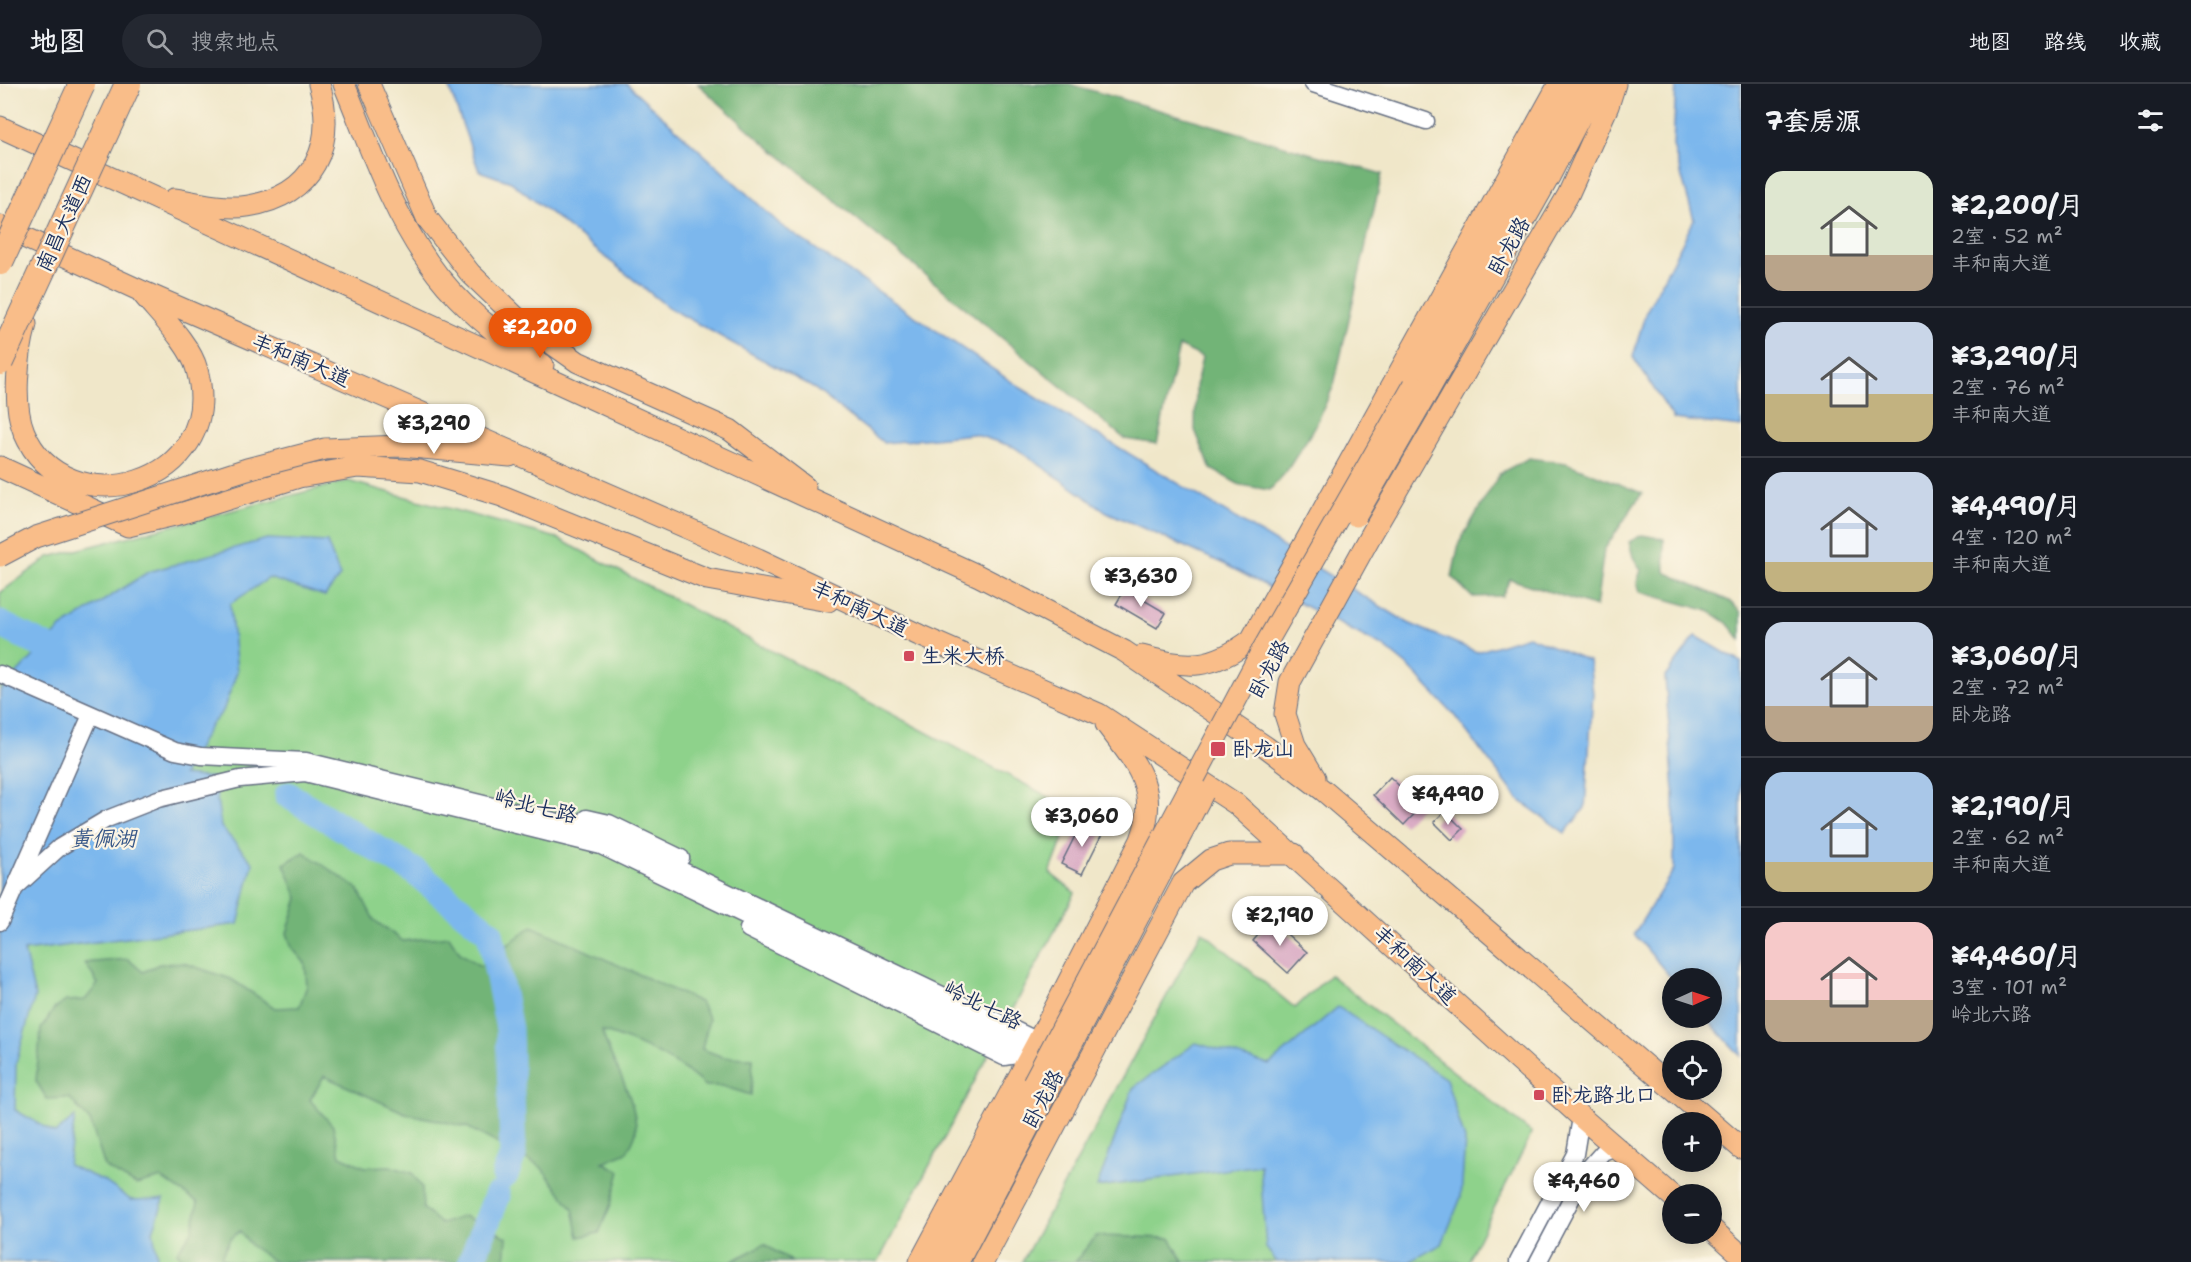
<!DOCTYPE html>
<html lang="zh">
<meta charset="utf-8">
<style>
:root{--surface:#171b24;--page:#242831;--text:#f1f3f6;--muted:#9ea1a6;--line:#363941;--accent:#ea580c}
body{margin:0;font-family:"Shantell Sans","LXGW WenKai TC",sans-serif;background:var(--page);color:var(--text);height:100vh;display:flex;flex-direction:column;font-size:22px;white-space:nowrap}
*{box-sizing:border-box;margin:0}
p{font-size:20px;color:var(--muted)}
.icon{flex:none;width:33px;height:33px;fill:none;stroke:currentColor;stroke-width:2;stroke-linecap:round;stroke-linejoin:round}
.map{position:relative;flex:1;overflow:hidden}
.panel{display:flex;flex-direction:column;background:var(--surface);width:450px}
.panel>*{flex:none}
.needle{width:39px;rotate:87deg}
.tools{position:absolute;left:1662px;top:884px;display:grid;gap:12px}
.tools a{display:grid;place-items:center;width:60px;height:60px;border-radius:50%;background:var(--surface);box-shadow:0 3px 15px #0003;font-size:30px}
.price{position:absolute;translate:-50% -51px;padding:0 14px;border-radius:21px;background:#fff;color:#222;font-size:20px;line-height:39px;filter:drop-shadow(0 2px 3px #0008)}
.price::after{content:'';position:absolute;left:50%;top:36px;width:18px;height:14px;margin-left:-9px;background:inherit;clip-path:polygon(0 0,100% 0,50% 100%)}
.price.active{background:var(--accent);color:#fff}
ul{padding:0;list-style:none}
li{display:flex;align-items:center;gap:18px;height:150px;padding:0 24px}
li+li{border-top:2px solid var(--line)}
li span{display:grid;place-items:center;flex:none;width:168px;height:120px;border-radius:18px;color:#555}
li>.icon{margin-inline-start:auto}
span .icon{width:72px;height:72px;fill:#fffc;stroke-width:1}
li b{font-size:26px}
h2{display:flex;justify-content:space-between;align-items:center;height:72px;padding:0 24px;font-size:26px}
header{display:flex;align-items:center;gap:36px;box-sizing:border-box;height:84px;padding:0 30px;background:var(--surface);border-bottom:2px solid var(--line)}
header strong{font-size:28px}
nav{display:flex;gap:33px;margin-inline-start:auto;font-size:21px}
.search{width:420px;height:54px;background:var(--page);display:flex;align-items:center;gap:15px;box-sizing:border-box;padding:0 21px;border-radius:33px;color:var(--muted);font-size:22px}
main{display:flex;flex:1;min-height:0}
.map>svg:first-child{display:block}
</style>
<header>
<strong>地图</strong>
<div class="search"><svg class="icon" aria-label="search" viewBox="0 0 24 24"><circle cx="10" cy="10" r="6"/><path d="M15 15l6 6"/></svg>搜索地点</div>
<nav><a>地图</a><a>路线</a><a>收藏</a></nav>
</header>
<main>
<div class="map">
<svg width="1741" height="1178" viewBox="0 0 1741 1178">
<rect width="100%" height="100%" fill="#fcf5e5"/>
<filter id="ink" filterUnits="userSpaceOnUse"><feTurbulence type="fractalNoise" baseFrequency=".0167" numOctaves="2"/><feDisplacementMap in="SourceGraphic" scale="12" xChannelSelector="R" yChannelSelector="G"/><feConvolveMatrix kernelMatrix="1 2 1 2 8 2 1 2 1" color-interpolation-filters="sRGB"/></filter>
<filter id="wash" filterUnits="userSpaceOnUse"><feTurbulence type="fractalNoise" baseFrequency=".008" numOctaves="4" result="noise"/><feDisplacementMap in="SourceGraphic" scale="24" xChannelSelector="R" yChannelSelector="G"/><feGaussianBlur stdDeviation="1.35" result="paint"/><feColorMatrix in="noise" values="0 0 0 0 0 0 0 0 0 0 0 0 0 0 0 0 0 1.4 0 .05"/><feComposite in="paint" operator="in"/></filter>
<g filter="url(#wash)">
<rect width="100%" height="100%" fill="#f0e7c9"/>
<!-- green -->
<path fill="#8ed28b" stroke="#548074" stroke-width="1.5" d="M348,397L557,454L1074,726L1050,789L1075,809L878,1178H0V509L49,473Z
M1202,847L1295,924L1330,891L1532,1049L1467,1178H1022Z"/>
<!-- forest -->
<path fill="#72b477" stroke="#46726a" stroke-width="1.5" d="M698,0H1069L1382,90L1334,301L1315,343L1286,388L1270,406L1240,401L1211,385L1195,346L1196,302L1202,273L1179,262L1157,360L1125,355L756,52Z
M1529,374L1566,379L1642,409L1604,466L1596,523L1510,495L1502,512L1472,513L1452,493L1459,459L1500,389Z
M1642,451L1664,455L1665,488L1729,517L1741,528V556L1727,539L1709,527L1640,508L1637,498L1641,486L1633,473L1629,458Z
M304,768L358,805L374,836L403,857L449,852L460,869L480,882L532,842L700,918L709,935L702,965L723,973L753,974L751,1011L722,1002H705C677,976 639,959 602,947C611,980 636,1010 636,1046C636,1053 630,1061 627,1068L603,1078L620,1087L611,1120L599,1149L579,1153L573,1125L541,1083L467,1043L405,1029L324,992L310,1016L333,1042L340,1072L365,1083L390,1082L412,1089L422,1103L423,1125L441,1140L464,1132L507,1153L505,1178H275L251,1162L240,1147L230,1155L221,1173L231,1178H185L177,1168L192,1147L198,1118L161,1094L136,1101L105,1083L90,1037L69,1014L47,1015L36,997L41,945L54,925L66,917L85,916L98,900L85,879L128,875L143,888L159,880L184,879L231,895L275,924L299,923L307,902L305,879L292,864L287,849L298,814L284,780Z
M1096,1152L1170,1154L1184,1178H1075Z
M764,1160L792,1178H731Z"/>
<!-- water -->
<path fill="#7cb7ed" stroke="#4c73a6" stroke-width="1.5" d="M448,0H627L782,142L1021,304L1408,539L1477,568L1528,552L1589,577L1593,609L1585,724L1565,749L1519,716L1454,631L1410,584L1384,563L1224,480L1107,428L1014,363L973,350L884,359L815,305L668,223L511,98L479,87Z
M1676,0H1741V343L1674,335L1633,273L1645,230L1694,136L1673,62Z
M267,455L327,458L340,492L325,512L269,494L230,520L237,588L223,627L210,642L183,691L214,694L221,743L253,779L238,840L24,867L35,912L16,979L15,1026L55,1049L75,1033L68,1081L104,1097L131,1116L164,1115L153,1147L158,1178H0V607L61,544L148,488Z
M1696,552L1741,578V972L1705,933H1712V894L1672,895L1634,850L1674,785V707L1665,593Z
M1338,923L1446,995L1465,1056L1461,1113L1442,1160L1409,1178H1277L1266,1164L1260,1081L1097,1103L1133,1004L1196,959L1269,981Z"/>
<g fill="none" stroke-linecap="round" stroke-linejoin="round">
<!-- river -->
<path stroke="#7cb7ed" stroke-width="27" d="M0,540L76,578
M288,711L414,787L490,849L509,945L513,1071L505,1091
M471,1178L497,1112"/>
</g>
<g id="blocks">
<!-- building -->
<path fill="#daacc5" d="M1125,505L1166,529L1157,544L1116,520Z
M1390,693L1421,723L1404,741L1373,711Z
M1445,727L1463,745L1452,756L1434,738Z
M1082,738L1103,748L1082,790L1061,780Z
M1271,836L1307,868L1288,889L1253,857Z"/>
</g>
</g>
<g filter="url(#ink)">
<use href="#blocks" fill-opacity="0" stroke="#666f83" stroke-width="1.5"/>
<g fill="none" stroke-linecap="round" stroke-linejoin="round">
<!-- minor casing -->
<g stroke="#666f83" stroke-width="19">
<path id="minor" d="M1313,0L1426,37
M0,590L175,667L201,672L306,677L604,749L1038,957
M587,734L609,739L681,774
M16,803L60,763L107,735L158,715L240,695L305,689L601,762L1031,969
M0,838L91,631
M748,845L1004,973L1030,969
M1518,1178L1575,1070L1581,1033
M1538,1178L1586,1087L1603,1068L1616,1063"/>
</g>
<!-- major casing -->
<g stroke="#666f83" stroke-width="23">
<path id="major" d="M344,0C369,60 390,124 428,178C456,219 501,255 543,281
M369,0L427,134L470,189L521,238L578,278L730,346L805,403
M0,43L979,492L1124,567L1266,663L1324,707L1711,1038
M174,115C197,118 224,126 248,122C314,111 337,61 319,0
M0,142L139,206L758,475L919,551L1099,630L1236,720L1581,1033L1672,1112
M26,240C18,270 12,319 24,348C65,446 228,401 197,286C191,261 158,229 142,209
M1414,301L1534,86L1577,0
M1427,309L1550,91L1597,0
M325,365L401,362L510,372
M0,383L128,442L183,429L299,393L358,383L420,387L502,412L707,495L828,517
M1142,572C1188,585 1212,585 1251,556L1559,0
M1315,694L1295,661L1285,630L1290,598L1371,451L1568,111L1608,22L1615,0
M1712,1039L1741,1064
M1712,1145L1741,1171
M920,1178L1038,957L1141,756C1160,704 1136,680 1106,640
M940,1178L1033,999
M958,1178L1048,1006
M983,1178L1183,799L1211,776L1229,770H1294"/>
</g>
<!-- minor -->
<use href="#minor" stroke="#fff" stroke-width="16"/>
<!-- major -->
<use href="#major" stroke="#f9bd89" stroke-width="21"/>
<!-- major-bridge casing -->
<g stroke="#666f83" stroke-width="23" stroke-linecap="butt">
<path id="major-bridge" d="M1356,432L1427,309
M0,472L36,453L247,385L325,365
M1033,999L1263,565L1414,301
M1048,1006L1203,709"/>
</g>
<!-- highway-bridge casing -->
<g stroke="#666f83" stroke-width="28" stroke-linecap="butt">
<path id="highway-bridge" d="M0,178L82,0
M0,278L128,0"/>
</g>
<!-- major-bridge -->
<use href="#major-bridge" stroke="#f9bd89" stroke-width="21"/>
<!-- highway-bridge -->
<use href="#highway-bridge" stroke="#f9bd89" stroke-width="26"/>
</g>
</g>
<!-- markers -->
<g fill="#d1495b" stroke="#fcf5e5" stroke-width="2">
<rect x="903" y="566" width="12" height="12" rx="3"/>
<rect x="1210" y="657" width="16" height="16" rx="3"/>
<rect x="1533" y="1005" width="12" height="12" rx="3"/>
</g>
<g text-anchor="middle" stroke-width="4.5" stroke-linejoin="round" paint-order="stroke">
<!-- street labels -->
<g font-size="21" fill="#1b2f5e" stroke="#fcf5e5">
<text transform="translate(64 139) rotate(-65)" y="7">南昌大道西</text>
<text transform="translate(1509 162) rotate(-61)" y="7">卧龙路</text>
<text transform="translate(301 276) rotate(23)" y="7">丰和南大道</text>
<text transform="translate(860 524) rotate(25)" y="7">丰和南大道</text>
<text transform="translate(1269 585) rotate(-62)" y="7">卧龙路</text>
<text transform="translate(536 722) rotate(14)" y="7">岭北七路</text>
<text transform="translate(1415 881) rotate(43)" y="7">丰和南大道</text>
<text transform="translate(983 921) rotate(26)" y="7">岭北七路</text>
<text transform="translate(1043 1015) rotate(-62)" y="7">卧龙路</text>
</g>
<!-- poi labels -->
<g font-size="21" fill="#1b2f5e" stroke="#fcf5e5" text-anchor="start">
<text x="921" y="579">生米大桥</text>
<text x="1232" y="672">卧龙山</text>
<text x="1551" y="1018">卧龙路北口</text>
</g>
<!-- water labels -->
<g font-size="22" font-style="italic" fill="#385889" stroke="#fcf5e5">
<text x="103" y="762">黄佩湖</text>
</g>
</g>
</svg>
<div class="tools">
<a><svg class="needle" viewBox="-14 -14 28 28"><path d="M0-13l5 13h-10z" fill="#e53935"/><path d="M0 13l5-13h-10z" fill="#9ea1a6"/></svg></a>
<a><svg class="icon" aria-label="locate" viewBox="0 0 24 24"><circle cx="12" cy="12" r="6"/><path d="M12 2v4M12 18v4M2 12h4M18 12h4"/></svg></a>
<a>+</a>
<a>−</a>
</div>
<b class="price active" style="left:540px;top:275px">¥2,200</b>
<b class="price" style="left:434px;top:371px">¥3,290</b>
<b class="price" style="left:1141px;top:524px">¥3,630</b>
<b class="price" style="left:1448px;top:742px">¥4,490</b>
<b class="price" style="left:1082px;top:764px">¥3,060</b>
<b class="price" style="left:1280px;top:863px">¥2,190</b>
<b class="price" style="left:1584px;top:1129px">¥4,460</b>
</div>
<section class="panel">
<h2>7套房源<svg class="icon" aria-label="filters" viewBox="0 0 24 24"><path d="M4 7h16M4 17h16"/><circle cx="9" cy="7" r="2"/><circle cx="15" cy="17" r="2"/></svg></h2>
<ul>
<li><span style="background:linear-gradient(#dfe7d0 70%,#b9a48a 0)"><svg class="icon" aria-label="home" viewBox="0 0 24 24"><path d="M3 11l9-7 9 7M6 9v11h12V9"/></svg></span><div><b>¥2,200/月</b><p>2室 · 52 m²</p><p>丰和南大道</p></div></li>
<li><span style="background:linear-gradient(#c9d6e8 60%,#c2b280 0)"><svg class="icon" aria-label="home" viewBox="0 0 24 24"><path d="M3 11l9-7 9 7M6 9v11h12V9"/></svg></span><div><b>¥3,290/月</b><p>2室 · 76 m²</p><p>丰和南大道</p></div></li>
<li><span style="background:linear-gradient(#c9d6e8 75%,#c2b280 0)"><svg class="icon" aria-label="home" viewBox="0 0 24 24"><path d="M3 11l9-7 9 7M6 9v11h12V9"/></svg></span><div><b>¥4,490/月</b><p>4室 · 120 m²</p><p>丰和南大道</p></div></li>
<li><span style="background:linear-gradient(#c9d6e8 70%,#b9a48a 0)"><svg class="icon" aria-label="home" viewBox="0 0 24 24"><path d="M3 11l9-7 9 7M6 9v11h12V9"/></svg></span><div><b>¥3,060/月</b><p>2室 · 72 m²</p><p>卧龙路</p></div></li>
<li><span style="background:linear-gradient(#a9c7e8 75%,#c2b280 0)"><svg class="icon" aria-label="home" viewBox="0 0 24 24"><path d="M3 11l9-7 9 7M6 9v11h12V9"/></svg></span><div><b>¥2,190/月</b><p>2室 · 62 m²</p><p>丰和南大道</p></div></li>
<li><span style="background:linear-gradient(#f6c9c9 65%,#b9a48a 0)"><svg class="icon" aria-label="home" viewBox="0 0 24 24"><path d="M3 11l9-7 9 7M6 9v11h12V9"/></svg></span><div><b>¥4,460/月</b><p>3室 · 101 m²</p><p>岭北六路</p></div></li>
</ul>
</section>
</main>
